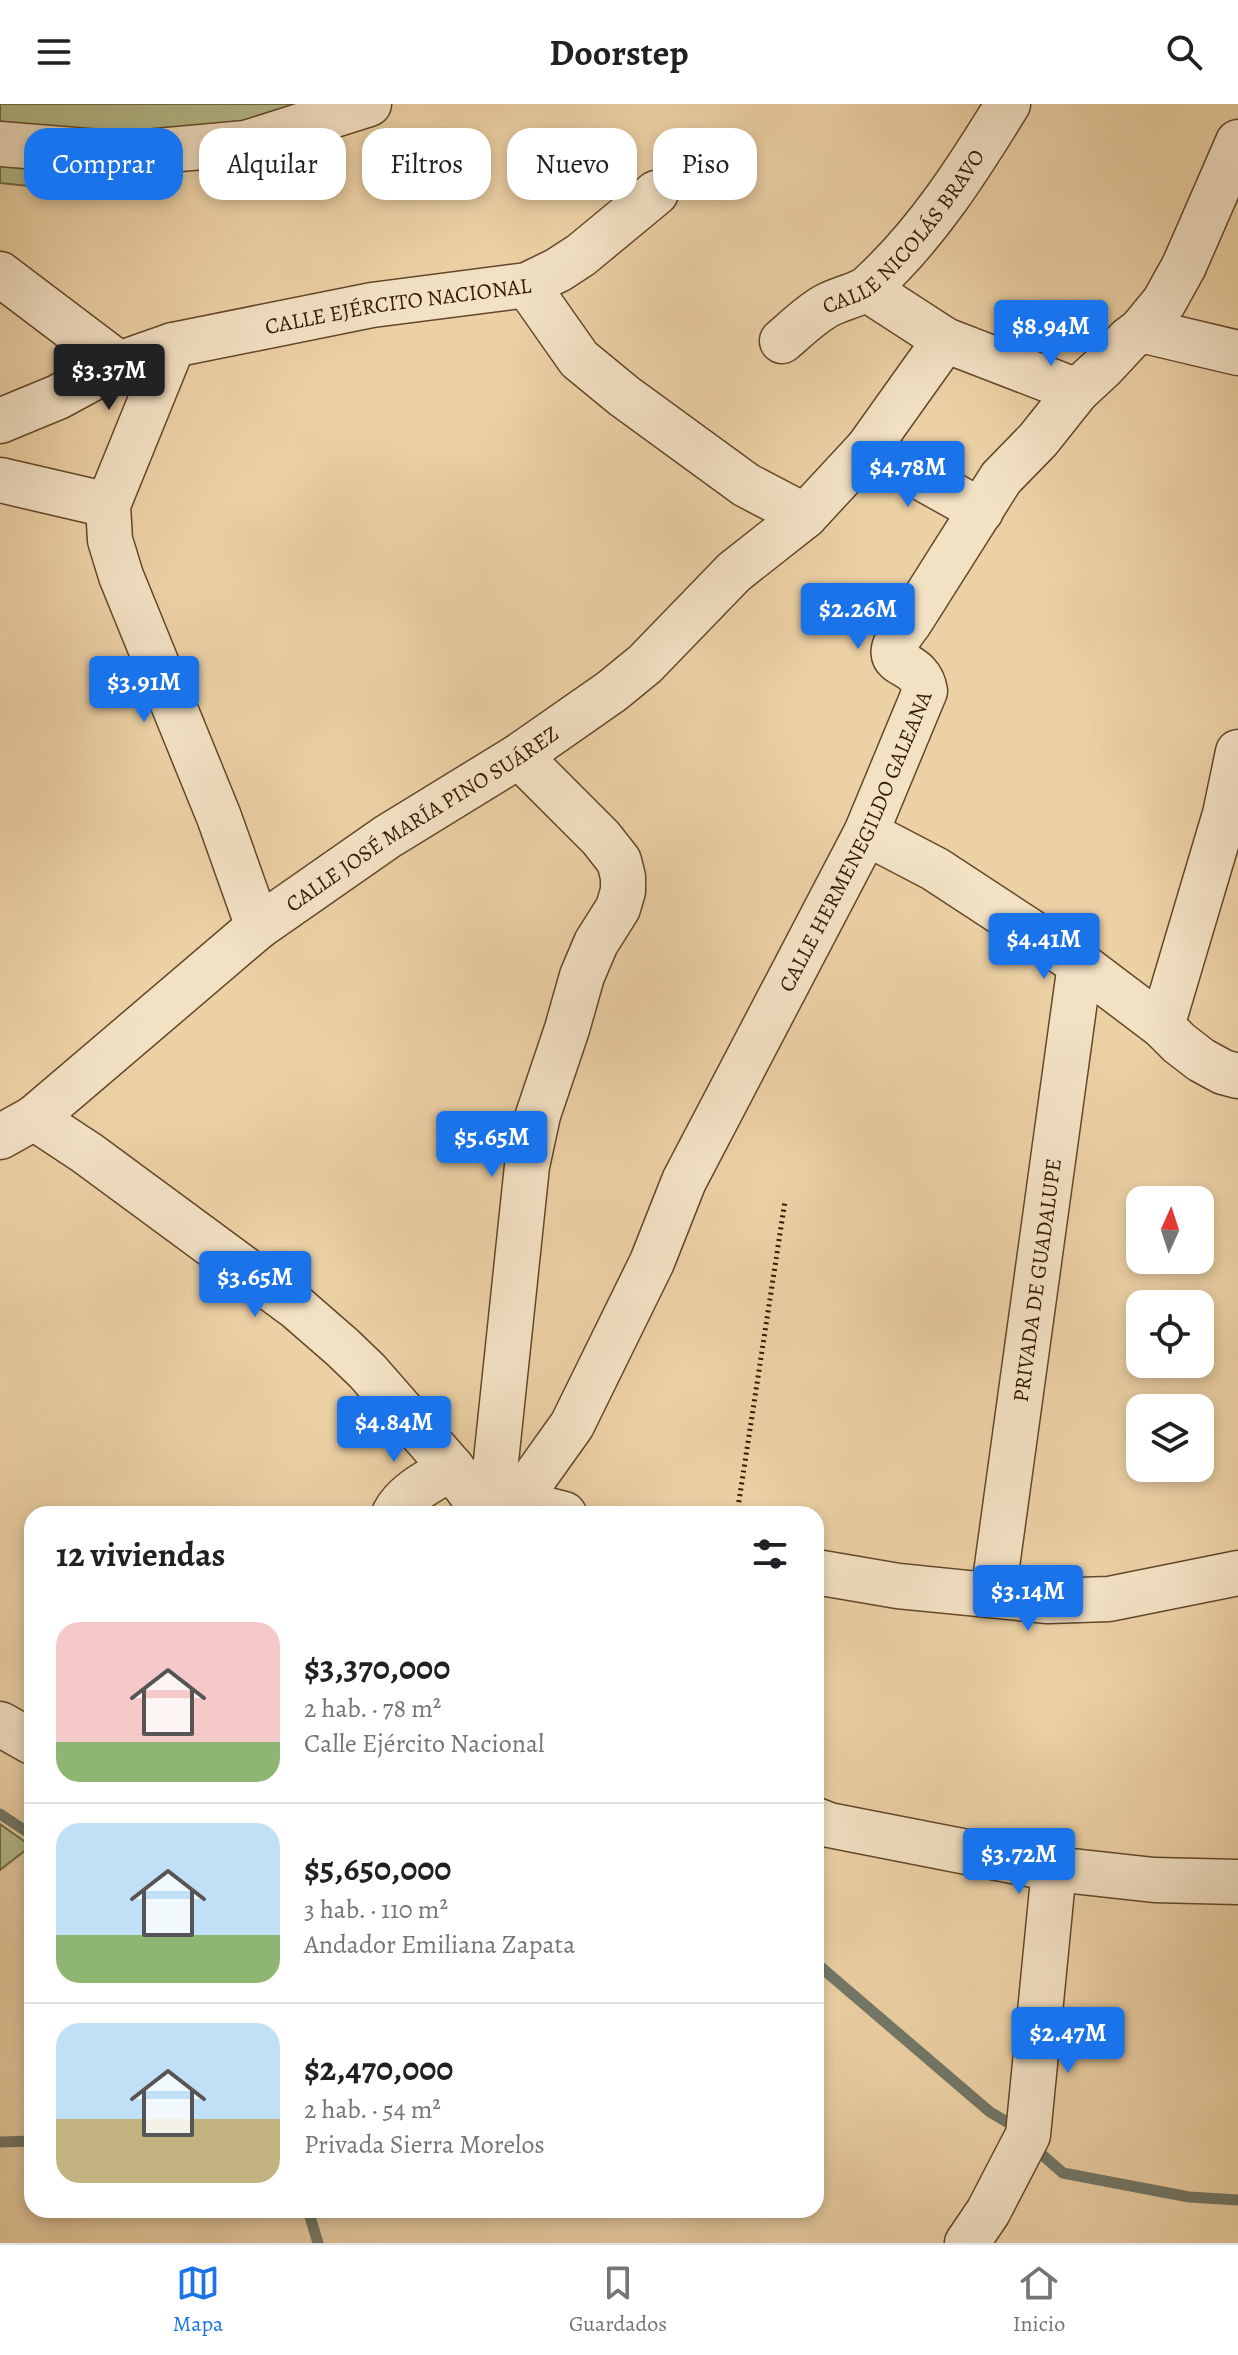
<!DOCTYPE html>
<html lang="es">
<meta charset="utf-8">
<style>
:root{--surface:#fff;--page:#f2f2f2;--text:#202124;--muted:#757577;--line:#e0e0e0;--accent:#1a73e8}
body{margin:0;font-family:Alegreya,serif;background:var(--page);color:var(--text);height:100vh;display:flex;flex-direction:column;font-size:30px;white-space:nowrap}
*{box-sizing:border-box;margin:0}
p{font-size:26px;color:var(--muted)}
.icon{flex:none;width:44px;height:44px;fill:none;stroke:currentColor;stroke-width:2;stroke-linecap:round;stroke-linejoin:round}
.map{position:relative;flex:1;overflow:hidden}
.details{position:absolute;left:24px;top:1402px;width:800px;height:712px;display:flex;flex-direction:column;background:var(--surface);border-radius:24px;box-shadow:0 4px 12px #0003}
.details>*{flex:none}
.guide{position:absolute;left:24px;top:24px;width:800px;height:72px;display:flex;gap:16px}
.needle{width:52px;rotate:3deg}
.buttons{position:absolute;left:1126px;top:1082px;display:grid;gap:16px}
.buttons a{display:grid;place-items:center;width:88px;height:88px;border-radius:16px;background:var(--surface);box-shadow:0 4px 12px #0003;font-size:40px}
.price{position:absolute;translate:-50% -68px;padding:0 18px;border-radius:8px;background:var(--accent);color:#fff;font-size:26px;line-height:52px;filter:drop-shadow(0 2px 4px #0008)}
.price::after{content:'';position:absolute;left:50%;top:48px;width:24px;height:18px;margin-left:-12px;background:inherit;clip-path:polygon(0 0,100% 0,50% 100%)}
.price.on{background:#222;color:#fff}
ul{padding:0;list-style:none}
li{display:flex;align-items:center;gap:24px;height:200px;padding:0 32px}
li+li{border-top:2px solid var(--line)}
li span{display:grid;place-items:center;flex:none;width:224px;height:160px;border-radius:24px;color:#555}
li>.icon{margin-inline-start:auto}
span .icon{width:96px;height:96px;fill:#fffc;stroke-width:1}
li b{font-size:34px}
h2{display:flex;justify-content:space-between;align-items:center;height:96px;padding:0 32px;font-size:34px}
.tag{padding:0 28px;border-radius:24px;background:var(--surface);box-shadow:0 4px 12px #0003;font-size:28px;line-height:72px}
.tag.on{background:var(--accent);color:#fff}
header{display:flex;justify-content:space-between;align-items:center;height:104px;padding:0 32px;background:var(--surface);font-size:36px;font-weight:700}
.menu{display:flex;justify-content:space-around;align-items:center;height:112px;border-top:2px solid var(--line);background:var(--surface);font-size:22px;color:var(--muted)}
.menu a{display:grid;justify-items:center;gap:4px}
.menu .on{color:var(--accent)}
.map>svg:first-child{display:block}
</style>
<header><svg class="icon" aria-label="menu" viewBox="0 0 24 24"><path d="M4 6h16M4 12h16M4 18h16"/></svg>Doorstep<svg class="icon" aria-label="search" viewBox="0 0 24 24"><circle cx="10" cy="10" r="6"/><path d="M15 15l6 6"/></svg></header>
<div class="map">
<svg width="1238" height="2139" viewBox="0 0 1238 2139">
<rect width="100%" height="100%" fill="#ecd1a5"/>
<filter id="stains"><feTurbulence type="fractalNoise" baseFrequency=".0025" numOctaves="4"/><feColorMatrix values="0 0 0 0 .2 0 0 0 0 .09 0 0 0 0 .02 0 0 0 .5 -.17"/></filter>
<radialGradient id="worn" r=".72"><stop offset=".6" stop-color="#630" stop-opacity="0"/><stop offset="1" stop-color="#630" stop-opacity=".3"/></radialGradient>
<!-- green -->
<path fill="#b4bc89" stroke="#746b44" stroke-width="2" d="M0,0H324L304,15L123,92L0,79Z
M0,1720L31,1742L0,1766Z"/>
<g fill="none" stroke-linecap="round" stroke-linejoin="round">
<!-- stream -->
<path stroke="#727868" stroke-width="11" d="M0,1710L32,1731
M816,1859L990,2008L1019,2025
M0,2038L32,2037
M1034,2040L1040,2049L1063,2069L1189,2093L1238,2096
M308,2106L318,2139"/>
<!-- street casing -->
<g stroke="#634829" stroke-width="47">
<g id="street">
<path d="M0,40L111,49L146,48L246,39L369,0"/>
<path d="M0,170L119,260"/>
<path d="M527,181L579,255L624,292L746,381L805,412"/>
<path d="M868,186L945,236L1077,287"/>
<path d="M1141,226L1238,249"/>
<path id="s1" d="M782,237C796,225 810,211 826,202C838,195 862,190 870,182C927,130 968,65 1008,0"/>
<path d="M173,241L108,401L110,436L121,472L219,713L258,823"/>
<path id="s2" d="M0,317L58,293L119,260L173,241L372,201L527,181L558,166L581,151L656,89"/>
<path d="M868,344L981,407"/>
<path d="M0,376L108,401"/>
<path d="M866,729L935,765L1080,860L1162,922L1179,939L1201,956L1223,968L1238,972"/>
<path d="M1162,922L1225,710L1238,648"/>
<path d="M34,1014L87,1049L296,1203L342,1243L367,1267L452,1364L486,1410"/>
<path id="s3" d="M0,1033L34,1014L258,823L387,733L519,652L612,587L645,560L734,468L805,412L868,344L945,236"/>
<path id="s4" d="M517,1398L572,1321L652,1158L684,1077L866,729L925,587C919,548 868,571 910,518L1001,374L1038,336L1077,287L1103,263L1129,235L1141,226L1164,198L1184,162L1238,38"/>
<path d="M491,1406L517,1398L564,1410"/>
<path d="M485,1408L496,1357L527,1062L538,1011L567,925L582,872L596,839L618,804L623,787V773L619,757L601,734L519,652"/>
<path d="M394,1410C405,1388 432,1376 452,1364"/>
<path d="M816,1468L898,1482L1048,1497L1109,1495L1238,1469"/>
<path id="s5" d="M993,1491L1080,860"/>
<path d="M0,1620L32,1638"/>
<path d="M816,1716L829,1721L1054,1765L1154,1776L1238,1778"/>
<path d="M967,2139L988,2108L1028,2031L1054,1765"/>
</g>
</g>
<!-- path -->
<path stroke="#351a00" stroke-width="5" stroke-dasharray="2 4" stroke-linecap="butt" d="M737,1410L785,1097"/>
<!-- street -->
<use href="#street" stroke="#f3e1c4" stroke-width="44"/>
</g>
<g text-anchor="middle" stroke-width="7" stroke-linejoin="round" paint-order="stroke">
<!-- street labels -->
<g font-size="22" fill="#351a00" stroke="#f3e1c4">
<text dy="8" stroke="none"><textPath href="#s1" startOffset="166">CALLE NICOLÁS BRAVO</textPath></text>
<text dy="8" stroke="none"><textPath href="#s2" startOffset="418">CALLE EJÉRCITO NACIONAL</textPath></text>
<text dy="8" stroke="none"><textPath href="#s3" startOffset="530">CALLE JOSÉ MARÍA PINO SUÁREZ</textPath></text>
<text dy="8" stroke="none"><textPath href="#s4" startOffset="744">CALLE HERMENEGILDO GALEANA</textPath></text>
<text dy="8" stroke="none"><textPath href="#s5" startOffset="318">PRIVADA DE GUADALUPE</textPath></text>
</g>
</g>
<rect width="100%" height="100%" filter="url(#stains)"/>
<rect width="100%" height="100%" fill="url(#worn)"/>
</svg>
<div class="buttons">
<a><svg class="needle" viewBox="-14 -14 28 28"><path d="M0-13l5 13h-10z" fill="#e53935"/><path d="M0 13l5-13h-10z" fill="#757577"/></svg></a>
<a><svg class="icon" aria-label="locate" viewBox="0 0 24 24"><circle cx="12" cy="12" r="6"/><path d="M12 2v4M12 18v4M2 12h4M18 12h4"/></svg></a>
<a><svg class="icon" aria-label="layers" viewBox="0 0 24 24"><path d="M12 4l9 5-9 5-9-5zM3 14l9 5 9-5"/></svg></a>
</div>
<b class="price" style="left:1051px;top:264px">$8.94M</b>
<b class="price on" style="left:109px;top:308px">$3.37M</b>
<b class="price" style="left:908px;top:405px">$4.78M</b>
<b class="price" style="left:858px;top:547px">$2.26M</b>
<b class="price" style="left:144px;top:620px">$3.91M</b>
<b class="price" style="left:1044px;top:877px">$4.41M</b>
<b class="price" style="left:492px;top:1075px">$5.65M</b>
<b class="price" style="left:255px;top:1215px">$3.65M</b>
<b class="price" style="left:394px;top:1360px">$4.84M</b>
<b class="price" style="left:1028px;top:1529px">$3.14M</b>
<b class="price" style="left:1019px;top:1792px">$3.72M</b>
<b class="price" style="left:1068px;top:1971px">$2.47M</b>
<div class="guide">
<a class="tag on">Comprar</a>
<a class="tag">Alquilar</a>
<a class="tag">Filtros</a>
<a class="tag">Nuevo</a>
<a class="tag">Piso</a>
</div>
<section class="details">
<h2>12 viviendas<svg class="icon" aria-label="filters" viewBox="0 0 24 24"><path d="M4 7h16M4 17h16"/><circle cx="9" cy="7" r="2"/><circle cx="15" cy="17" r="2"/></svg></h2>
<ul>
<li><span style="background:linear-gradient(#f6c9c9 75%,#8fb573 0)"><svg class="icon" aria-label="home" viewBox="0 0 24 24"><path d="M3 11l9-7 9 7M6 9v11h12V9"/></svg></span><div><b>$3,370,000</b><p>2 hab. · 78 m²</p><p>Calle Ejército Nacional</p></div></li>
<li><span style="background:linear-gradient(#bfe0f5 70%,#8fb573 0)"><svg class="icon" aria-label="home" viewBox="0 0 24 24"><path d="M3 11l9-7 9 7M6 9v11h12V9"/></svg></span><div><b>$5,650,000</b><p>3 hab. · 110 m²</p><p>Andador Emiliana Zapata</p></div></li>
<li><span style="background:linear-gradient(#bfe0f5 60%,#c2b280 0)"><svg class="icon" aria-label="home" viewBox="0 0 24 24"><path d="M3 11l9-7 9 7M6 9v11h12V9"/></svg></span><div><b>$2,470,000</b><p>2 hab. · 54 m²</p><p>Privada Sierra Morelos</p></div></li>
</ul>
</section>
</div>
<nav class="menu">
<a class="on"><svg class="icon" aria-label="map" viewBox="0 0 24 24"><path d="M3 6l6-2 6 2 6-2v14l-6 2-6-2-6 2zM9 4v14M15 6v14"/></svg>Mapa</a>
<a><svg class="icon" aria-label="saved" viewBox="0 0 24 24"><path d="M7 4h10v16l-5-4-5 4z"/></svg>Guardados</a>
<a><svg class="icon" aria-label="home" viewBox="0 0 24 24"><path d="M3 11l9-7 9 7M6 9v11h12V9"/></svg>Inicio</a>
</nav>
